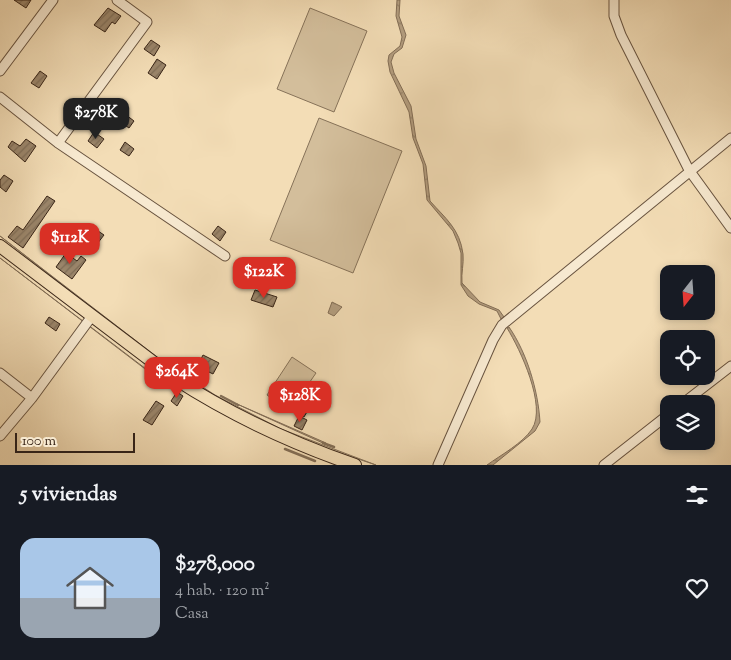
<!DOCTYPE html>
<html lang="es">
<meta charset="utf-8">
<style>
:root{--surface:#171b24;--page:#20242c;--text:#f1f3f6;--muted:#9ea1a6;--accent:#d93025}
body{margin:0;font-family:"Sorts Mill Goudy",serif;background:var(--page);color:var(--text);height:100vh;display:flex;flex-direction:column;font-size:19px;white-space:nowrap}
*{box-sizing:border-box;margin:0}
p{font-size:16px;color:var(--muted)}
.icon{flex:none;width:28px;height:28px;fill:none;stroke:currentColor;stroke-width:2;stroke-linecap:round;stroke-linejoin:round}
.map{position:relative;height:465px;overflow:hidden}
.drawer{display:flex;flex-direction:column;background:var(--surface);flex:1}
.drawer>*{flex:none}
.needle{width:32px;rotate:197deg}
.tools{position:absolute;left:660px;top:265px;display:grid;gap:10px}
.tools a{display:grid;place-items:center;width:55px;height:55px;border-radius:10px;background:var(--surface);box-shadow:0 2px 8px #0003;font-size:25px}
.scale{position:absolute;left:15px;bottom:12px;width:120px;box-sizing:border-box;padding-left:5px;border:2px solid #392517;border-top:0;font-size:14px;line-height:18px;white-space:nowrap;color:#392517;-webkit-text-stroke:4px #f7e9d0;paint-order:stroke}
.price{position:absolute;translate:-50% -42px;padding:0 11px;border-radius:10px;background:var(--accent);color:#fff;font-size:16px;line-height:32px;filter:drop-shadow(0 1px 2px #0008)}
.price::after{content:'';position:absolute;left:50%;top:30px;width:15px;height:11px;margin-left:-8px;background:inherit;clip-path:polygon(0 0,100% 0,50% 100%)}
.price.current{background:#222;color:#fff}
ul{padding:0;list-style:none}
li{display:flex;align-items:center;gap:15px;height:125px;padding:0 20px}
li span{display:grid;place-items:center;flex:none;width:140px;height:100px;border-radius:15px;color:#555}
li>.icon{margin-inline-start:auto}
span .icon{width:60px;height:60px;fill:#fffc;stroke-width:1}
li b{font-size:21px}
h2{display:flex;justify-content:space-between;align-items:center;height:60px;padding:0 20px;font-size:21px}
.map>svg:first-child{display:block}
</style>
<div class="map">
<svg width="731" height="465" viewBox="0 0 731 465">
<defs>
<pattern id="water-ripples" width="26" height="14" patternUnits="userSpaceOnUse" patternTransform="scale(1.25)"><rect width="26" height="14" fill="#b49e80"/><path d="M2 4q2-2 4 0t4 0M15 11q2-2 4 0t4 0" fill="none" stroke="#938168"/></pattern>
<pattern id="building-hatch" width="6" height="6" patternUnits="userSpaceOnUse" patternTransform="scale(1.25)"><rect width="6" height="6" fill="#9a856a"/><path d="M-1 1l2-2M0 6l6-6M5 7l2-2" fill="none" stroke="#7f6d56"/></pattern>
</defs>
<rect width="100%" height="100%" fill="#f3ddb6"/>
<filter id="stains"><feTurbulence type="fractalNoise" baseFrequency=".004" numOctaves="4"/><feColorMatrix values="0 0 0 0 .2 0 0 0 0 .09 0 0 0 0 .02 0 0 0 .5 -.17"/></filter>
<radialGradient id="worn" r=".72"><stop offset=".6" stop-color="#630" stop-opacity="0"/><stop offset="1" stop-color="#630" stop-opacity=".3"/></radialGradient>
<!-- park -->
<path fill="#d3be9b" stroke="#867259" d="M310,8L367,31L334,112L277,89Z
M319,118L402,151L353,273L270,240Z
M0,236L161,360L215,395L281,429L376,465L308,442L245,413L190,381L160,361Z
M292,357L316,373L290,411L267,395Z"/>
<!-- water -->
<path fill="url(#water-ripples)" stroke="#836e56" d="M397,0H400L399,16L406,35L402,48L394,54L391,62L394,73L411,106L416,139L426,166L430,201C445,218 460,229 463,254C464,264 461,273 462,283L480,302L499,310L504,317L501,319L497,311L479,304L468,296L461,285V253L458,243L453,231L427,200L423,164L413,138L409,112L390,72L388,61L389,55L400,46L402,37L396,16Z
M0,258L150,372H149Z
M280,268L295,272L293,280L278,275Z
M332,302L342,307L334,316L328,313Z
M509,327C527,353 538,390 540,422L535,431L493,465H487C501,455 523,443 532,429C547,406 520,349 507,328Z
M237,404L326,443L325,444Z"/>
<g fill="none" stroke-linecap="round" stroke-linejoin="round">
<!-- stream -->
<path stroke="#836e56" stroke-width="2.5" d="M149,371L180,391
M149,385L150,377L153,375
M221,396L238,405
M323,443L334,447
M285,449L315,461"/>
</g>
<!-- building -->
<path fill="url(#building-hatch)" stroke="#392517" d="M14,0H31L26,8Z
M108,8L121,16L115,24L112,22L105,32L94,25Z
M151,40L160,46L154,56L144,49Z
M157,59L166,65L157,79L148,73Z
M40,71L47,76L39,88L31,83Z
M113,105L134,121L129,128L108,113Z
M94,132L104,139L97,148L88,141Z
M26,139L36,146L25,162L8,147L12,141L20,146Z
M125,142L134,149L129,156L120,150Z
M4,175L13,181L6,192L0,187V180Z
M47,196L55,201L23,248L8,237L17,226L23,230Z
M89,225L104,235L97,244L83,234Z
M218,226L226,232L220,241L212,234Z
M66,253L77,261L81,256L86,260L72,279L56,267Z
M255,290L277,297L273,307L251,300Z
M49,317L60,324L56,331L45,323Z
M203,355L219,363L213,374L207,371L204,378L194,373Z
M177,392L183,396L177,406L171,401Z
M306,400L312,403L304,417L299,414Z
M156,401L164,406L152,425L143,420Z
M299,416L307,420L302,430L294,426Z"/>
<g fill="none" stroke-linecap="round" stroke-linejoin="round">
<!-- minor casing -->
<g stroke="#68533f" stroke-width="11">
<path id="minor" d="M614,0V16L621,35L689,170L731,228
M0,71L53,0
M0,97L58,143L225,256
M58,143L147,22L117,0
M0,373L32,398
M682,404L731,366
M0,436L32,398L92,316
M438,465L493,340L502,325L731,138
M604,465L669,414"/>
</g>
<!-- primary casing -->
<g stroke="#392517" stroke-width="14">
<path id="primary" d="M0,246L174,378C231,415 291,443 355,465"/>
</g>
<!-- minor -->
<use href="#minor" stroke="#f7e9d0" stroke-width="9"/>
<!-- primary -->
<use href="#primary" stroke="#f3ddb6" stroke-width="12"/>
</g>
<rect width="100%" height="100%" filter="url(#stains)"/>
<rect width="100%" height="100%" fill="url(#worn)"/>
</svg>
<div class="tools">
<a><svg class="needle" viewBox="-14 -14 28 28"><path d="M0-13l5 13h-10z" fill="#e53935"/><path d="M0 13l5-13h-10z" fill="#9ea1a6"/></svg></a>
<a><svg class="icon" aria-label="locate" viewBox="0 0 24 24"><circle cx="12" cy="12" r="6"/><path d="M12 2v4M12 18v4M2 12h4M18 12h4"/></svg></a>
<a><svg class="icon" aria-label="layers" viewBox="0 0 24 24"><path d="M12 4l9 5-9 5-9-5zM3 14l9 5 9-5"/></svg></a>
</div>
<div class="scale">100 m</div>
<b class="price current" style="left:96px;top:140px">$278K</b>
<b class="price" style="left:70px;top:265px">$112K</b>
<b class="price" style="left:264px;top:299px">$122K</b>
<b class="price" style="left:177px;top:399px">$264K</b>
<b class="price" style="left:300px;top:423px">$128K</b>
</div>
<section class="drawer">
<h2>5 viviendas<svg class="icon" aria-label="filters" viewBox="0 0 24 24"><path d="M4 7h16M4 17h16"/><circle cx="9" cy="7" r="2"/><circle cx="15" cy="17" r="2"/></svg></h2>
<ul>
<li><span style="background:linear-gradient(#a9c7e8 60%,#9aa5b1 0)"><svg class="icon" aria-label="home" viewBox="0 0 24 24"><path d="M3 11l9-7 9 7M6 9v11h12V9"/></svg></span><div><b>$278,000</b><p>4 hab. · 120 m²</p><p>Casa</p></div><svg class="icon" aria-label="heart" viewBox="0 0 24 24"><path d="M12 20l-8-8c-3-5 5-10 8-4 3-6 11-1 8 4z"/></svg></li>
</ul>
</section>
